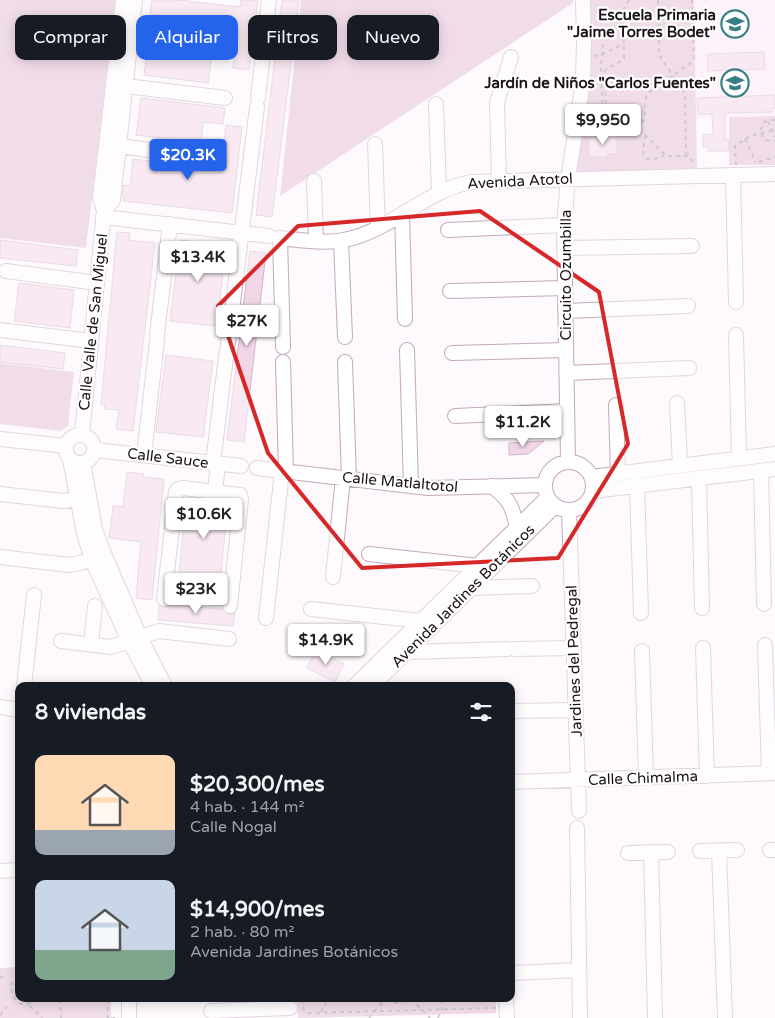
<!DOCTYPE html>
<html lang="es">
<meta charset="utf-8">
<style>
:root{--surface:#171b24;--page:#242831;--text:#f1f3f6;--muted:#9ea1a6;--accent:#2563eb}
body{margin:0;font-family:"Varela Round",sans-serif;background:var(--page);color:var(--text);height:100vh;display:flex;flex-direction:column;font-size:19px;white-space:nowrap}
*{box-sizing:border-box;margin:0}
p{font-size:16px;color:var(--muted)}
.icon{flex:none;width:28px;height:28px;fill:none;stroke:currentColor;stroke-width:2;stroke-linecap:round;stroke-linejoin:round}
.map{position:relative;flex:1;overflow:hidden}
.sheet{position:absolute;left:15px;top:682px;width:500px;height:320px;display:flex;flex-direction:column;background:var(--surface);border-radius:10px;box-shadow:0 2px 12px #0003}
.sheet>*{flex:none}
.hud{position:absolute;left:15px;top:15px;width:500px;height:45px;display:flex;gap:10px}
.price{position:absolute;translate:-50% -42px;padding:0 11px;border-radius:5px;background:#fff;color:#222;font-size:16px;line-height:32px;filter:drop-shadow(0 1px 2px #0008)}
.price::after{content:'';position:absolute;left:50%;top:30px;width:15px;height:11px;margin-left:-8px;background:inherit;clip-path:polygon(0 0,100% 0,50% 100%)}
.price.current{background:var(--accent);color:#fff}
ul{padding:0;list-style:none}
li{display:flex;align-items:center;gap:15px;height:125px;padding:0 20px}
li span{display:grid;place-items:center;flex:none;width:140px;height:100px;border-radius:10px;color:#555}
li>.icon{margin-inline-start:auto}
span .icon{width:60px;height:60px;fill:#fffc;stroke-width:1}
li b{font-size:21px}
h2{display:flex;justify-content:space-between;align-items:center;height:60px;padding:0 20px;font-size:21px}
.chip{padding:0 18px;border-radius:10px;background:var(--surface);box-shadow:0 2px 12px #0003;font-size:18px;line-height:45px}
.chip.current{background:var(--accent);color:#fff}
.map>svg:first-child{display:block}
</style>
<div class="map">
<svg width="775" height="1018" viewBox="0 0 775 1018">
<rect width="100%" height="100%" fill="#fef9fc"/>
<!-- built -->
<path fill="#fde8f5" d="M694,0H775V116L696,118Z"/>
<!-- green -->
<path fill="#e2bad5" d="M0,0H115L86,248L0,238Z
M301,0H573V3L280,196Z
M589,0H694L697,168L576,172L589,86L591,52Z
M775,116V165H729V117Z
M0,363L74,372L68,426L61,431L0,424Z
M19,967V999H111V1018H0V968Z
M297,999H496V1013L298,1018Z"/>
<!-- building -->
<path fill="#f1d6e8" stroke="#d0b6c8" d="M152,0H179L240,7L241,0H258L249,70L233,68L236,44L240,39L238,32V25L150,14Z
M282,0H299L272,217L256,215Z
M149,37L213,45L208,83L144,75Z
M764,52L765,69L708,71V54Z
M775,95V108H772V112L725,113V139H729V151H708V147H703V135L713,134L712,114H698L697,98Z
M141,98L225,108L223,124L203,122L201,143L136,135Z
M226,125L242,127L232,213L123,201V185L130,186L133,159L221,170L227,160L223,152Z
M602,134H617V154H607V157H594L589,155V138L602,137Z
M117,232L130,233L129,240L155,243L133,431L116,429L119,410L104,409L105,404H101Z
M0,240L78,250L76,266L0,258Z
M180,240L226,245L217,326L170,321Z
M250,251L266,253L244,442L227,440Z
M19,283L74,290L70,328L14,321Z
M0,345L65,353L63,369L0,362Z
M166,355L213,361L203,437L156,432Z
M544,441L528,454L509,455V443Z
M127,472L144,474L143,477L164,479L152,600L136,598L141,542L109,538L113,506L123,507Z
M186,499L228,503L220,583L203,582L204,578L179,575Z
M171,605L222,609L229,615L235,613L233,626L158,620L159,606L167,607Z
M316,650L344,664L335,682L307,668Z"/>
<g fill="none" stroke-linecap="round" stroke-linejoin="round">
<!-- minor casing -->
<g stroke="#c3a9bb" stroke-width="16">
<path id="minor" d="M133,25L231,37
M126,86L225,98
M258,98L269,0
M436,104L439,192
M375,144L378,228
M119,146L218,159
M733,175L736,302
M314,181L316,241
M499,181L497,103L511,57
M104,211L113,200L135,0
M402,214L405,319
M103,217L269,236
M448,230L564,225
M279,238C300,240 323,244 344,240C391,231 424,191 471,182L775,174
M280,238L283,347
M341,241L345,337
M564,248L692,246
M6,271L97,283
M450,291L565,288
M565,311L688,306
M0,330L91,341
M157,335L170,224
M736,335L739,458
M228,343L257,107
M407,350L411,486
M452,353L566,350
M283,362L286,471
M345,362L349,479
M566,373L689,368
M677,403L680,466
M616,405L618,473
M455,416L567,411
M82,434L104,211L100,198L123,0
M66 449a14 14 0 1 1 28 0a14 14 0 1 1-28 0Z
M0,439L66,446
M95,450L241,466
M144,455L157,341
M70,459L84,533L92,560L129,641L153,686
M568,461L564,225L568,179L583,82L584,41L583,0
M545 486a24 24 0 1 1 48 0a24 24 0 1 1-48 0Z
M83,463L95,529L105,556L140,637L165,686
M213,463L227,349
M257,468L428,488L544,485
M761,471L764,604
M591,477L775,454
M699,478L702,608
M637,485L641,613
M492,486C510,500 512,506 517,527
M593,491L775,469
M215,492L218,464
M0,494L63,501L84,498
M569,510L579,811
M369,554L478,566
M0,557L69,565L80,563L100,557
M333,577L343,478
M471,588L532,586
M164,599L176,492L178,489L183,488L240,495L241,499L230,606
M311,609L421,621
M266,618L282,471
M61,641L111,647L159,631L229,639
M91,645L95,606
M765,645L769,773
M703,648L707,776
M515,649L574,648
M642,651L646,777
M407,652L508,649
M24,686L34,595
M354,686L547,498
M372,686L555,506
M0,707L19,710
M511,711L576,710
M511,782L775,773
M577,828L580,1018
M770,850H775
M700,851L737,850
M719,851L725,1018
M651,852L655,1018
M628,853L668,852
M0,871L19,870
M511,973L579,970
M129,999V1018
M506,999L507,1018
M211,1011L290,1008"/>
</g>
<!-- path -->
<path stroke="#979095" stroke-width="2" stroke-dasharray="4 4" stroke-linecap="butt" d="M629,0L623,11L624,58C619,65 608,64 604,73L607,118L608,122L612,124L638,123L643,121C648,112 642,102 648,93L692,62L694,58L692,0
M658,0L659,55L683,90L685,95L686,153L694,164
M594,56L603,54L624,44
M775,120H771L764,122L760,132L765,140L775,141
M768,121L775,137
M589,122H603L601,66L603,40
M603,122L604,126L608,128H638L666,156H688
M645,135L643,152L647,159L660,158L665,154
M745,139L756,162
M759,162L775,157
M736,165L735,146L750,136L775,130
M0,976L6,981
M19,977C0,982 19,1018 34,999
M60,999L61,1018
M107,999L108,1018
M297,999H310
M301,999L304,1010L309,1013L496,1008
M386,999C394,1004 401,1004 408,999
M411,999L430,1018
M30,1006L42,1018
M321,1012L326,1003
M0,1015L7,1007
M111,1018H118
M369,1018L385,999
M438,1018L442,1009L441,999"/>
<!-- minor -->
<use href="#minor" stroke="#fff" stroke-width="14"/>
</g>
<!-- marked area -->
<path d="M0 0H775V1018H0ZM480,211L599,292L628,444L558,558L362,568L268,453L218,306L298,226Z" fill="#fef9fc" fill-opacity=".55" fill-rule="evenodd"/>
<path fill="none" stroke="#d62828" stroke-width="4" stroke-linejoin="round" d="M480,211L599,292L628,444L558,558L362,568L268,453L218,306L298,226Z"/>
<!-- icons -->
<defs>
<g id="school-ring" transform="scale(1.4375)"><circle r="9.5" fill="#fff" stroke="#367f84" stroke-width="1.5"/><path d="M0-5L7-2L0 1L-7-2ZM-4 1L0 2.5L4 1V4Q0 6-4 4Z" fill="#367f84"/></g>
</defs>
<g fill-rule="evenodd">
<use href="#school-ring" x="735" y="24"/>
<use href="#school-ring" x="735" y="83"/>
</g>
<g text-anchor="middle" stroke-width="4.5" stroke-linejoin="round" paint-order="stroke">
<!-- poi labels -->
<g font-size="15" font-weight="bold" fill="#1b1218" stroke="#fff" text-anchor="end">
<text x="716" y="20">Escuela Primaria<tspan x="716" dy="17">"Jaime Torres Bodet"</tspan></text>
<text x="716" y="88">Jardín de Niños "Carlos Fuentes"</text>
</g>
<!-- street labels -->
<g font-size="15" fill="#1b1218" stroke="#fff">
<text transform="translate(520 181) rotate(-3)" y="5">Avenida Atotol</text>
<text transform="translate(566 275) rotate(-90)" y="5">Circuito Ozumbilla</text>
<text transform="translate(93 322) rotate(-84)" y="5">Calle Valle de San Miguel</text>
<text transform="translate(168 458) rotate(7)" y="5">Calle Sauce</text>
<text transform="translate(400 482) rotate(5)" y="5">Calle Matlaltotol</text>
<text transform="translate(463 596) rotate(-45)" y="5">Avenida Jardines Botánicos</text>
<text transform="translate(574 661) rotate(-92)" y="5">Jardines del Pedregal</text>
<text transform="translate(643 778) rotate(-2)" y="5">Calle Chimalma</text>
</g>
</g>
</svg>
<b class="price" style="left:603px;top:146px">$9,950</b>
<b class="price current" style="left:188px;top:181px">$20.3K</b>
<b class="price" style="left:198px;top:283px">$13.4K</b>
<b class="price" style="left:247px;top:347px">$27K</b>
<b class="price" style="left:523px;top:448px">$11.2K</b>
<b class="price" style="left:204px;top:540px">$10.6K</b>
<b class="price" style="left:196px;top:615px">$23K</b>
<b class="price" style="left:326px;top:666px">$14.9K</b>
<div class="hud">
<a class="chip">Comprar</a>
<a class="chip current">Alquilar</a>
<a class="chip">Filtros</a>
<a class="chip">Nuevo</a>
</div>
<section class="sheet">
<h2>8 viviendas<svg class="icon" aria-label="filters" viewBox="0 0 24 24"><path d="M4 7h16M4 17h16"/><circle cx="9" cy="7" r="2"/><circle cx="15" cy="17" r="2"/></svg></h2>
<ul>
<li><span style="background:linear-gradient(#ffd9b3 75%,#9aa5b1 0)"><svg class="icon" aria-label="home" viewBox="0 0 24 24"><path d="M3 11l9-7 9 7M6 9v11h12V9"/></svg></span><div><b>$20,300/mes</b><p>4 hab. · 144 m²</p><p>Calle Nogal</p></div></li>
<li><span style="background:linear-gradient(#c9d6e8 70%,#7fa58c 0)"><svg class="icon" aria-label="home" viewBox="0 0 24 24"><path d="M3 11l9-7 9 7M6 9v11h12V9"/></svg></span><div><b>$14,900/mes</b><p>2 hab. · 80 m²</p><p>Avenida Jardines Botánicos</p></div></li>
</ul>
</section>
</div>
